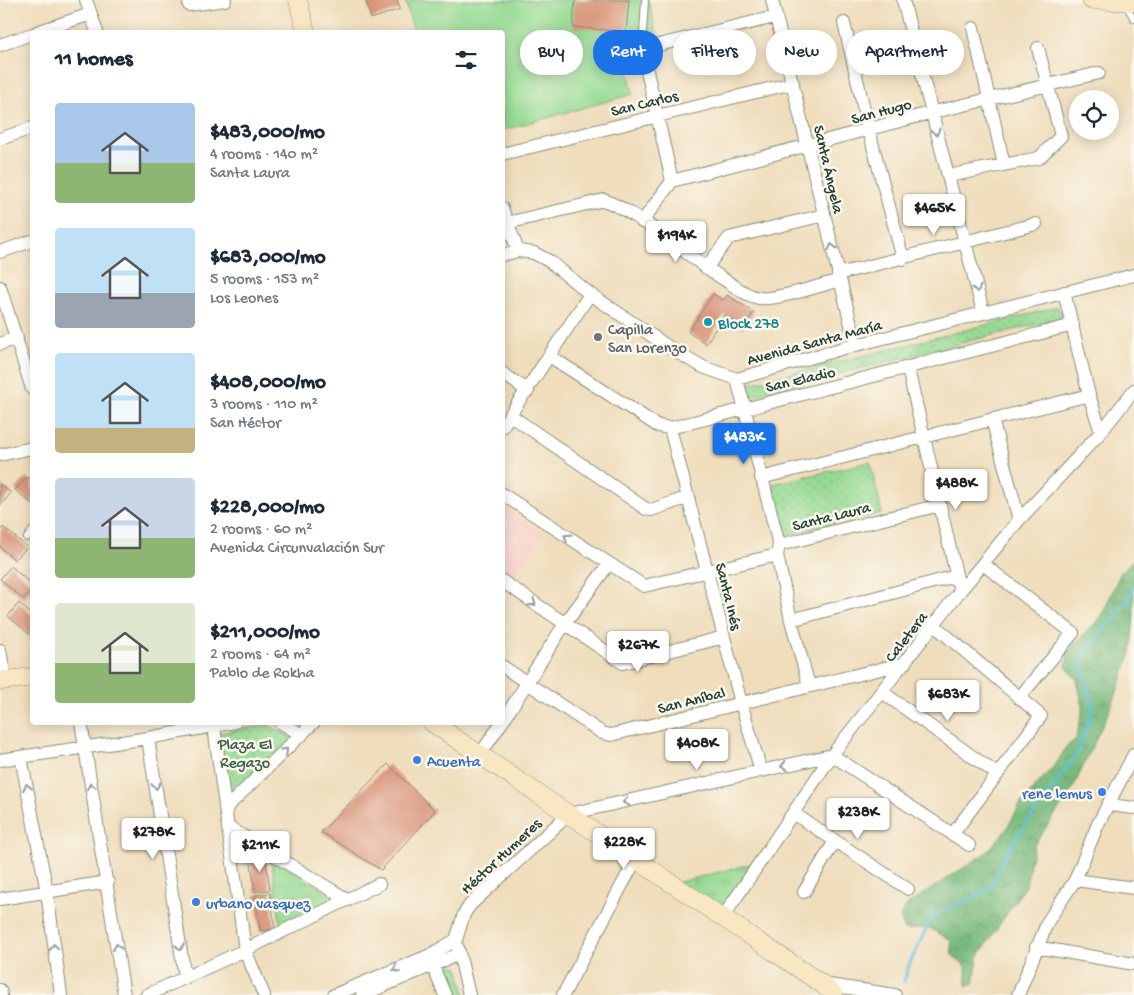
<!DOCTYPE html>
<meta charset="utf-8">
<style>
:root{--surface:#fff;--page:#f2f2f3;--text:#1f2937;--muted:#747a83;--accent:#1a73e8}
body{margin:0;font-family:"Gochi Hand",sans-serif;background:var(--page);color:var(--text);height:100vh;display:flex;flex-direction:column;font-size:19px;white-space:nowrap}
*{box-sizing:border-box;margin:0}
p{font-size:16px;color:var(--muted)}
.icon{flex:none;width:28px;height:28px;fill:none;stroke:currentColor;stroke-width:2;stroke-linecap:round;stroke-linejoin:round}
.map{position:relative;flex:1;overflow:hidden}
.sheet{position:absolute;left:30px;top:30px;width:475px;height:695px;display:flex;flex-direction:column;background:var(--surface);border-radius:5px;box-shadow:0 2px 12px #0003}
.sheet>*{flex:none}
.hud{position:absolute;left:520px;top:30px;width:475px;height:45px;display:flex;gap:10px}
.fabs{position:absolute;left:1069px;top:90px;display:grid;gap:10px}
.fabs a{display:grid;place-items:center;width:50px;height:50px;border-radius:50%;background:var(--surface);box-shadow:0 2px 12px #0003;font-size:25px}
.price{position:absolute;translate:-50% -42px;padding:0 11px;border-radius:5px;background:#fff;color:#222;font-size:16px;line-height:32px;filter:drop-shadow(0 1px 2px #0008)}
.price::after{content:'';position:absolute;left:50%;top:30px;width:15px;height:11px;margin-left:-8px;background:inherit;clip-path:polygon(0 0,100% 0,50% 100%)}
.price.active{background:var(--accent);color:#fff}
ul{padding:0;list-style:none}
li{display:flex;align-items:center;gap:15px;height:125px;padding:0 25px}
li span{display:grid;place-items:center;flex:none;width:140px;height:100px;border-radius:5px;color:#555}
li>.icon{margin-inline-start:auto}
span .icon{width:60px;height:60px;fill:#fffc;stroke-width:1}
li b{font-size:21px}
h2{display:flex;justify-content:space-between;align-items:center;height:60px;padding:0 25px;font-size:21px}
.pill{padding:0 18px;border-radius:22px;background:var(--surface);box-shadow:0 2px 12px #0003;font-size:18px;line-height:45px}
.pill.active{background:var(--accent);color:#fff}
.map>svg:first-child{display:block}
</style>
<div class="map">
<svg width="1134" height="995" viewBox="0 0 1134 995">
<defs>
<pattern id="grass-tufts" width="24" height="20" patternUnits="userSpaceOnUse" patternTransform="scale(1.25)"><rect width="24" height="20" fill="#96da93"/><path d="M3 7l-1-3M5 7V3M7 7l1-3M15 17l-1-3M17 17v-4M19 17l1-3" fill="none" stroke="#81bc7f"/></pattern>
<pattern id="forest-crowns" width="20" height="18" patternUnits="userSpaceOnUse" patternTransform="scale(1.25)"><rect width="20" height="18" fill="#78ba7d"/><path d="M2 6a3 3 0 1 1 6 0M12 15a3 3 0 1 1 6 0" fill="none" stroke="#629867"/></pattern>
<pattern id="park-dots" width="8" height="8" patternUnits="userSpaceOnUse" patternTransform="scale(1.25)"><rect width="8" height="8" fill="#96da93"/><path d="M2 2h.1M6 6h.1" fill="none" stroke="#81bc7f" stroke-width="1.8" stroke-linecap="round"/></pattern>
</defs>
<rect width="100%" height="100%" fill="#fbf7ec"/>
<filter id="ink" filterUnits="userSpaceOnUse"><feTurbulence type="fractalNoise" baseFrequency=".02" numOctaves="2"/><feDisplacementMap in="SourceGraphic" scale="10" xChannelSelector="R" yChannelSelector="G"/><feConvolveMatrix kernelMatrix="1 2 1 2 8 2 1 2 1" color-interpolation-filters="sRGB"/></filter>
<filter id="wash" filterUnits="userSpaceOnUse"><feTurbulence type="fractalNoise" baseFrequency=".0096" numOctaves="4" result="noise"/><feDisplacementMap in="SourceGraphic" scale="20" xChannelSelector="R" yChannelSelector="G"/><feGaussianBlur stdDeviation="1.12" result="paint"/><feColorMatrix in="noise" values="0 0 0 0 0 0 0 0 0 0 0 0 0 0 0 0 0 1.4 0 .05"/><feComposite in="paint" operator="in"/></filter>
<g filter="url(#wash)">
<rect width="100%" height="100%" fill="#efddbb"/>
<!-- built -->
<path fill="#f7d0c9" d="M502,507L544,534L515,575L503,567Z"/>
<!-- grass -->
<path fill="url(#grass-tufts)" stroke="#5a8c64" d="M271,857L339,900L281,928Z
M755,863L720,913L676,883Z
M446,964L458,967L465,995H450L440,972L441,968Z"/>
<!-- forest -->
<path fill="url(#forest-crowns)" stroke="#4c7c58" d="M1134,559V615L1131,652L1115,698L1072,790L1034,845L1026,885L978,957L974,983L967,987L966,966L952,955L951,940L929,928L905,930L900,917L907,905L986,853L1006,830L1021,803L1058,761L1066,747L1076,739L1083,708L1077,680L1066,667L1068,651L1101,617L1121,572Z"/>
<!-- park -->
<path fill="url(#park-dots)" stroke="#5a8c64" d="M1058,307L1061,318L752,396L749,384Z
M870,462L882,513L784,535L772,484Z
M269,725L293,738L236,793L229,794L219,733Z"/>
<!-- pitch -->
<path fill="#96da93" stroke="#5a8c64" d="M405,0H648L660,49L625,58L633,94L503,130L502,32H414Z"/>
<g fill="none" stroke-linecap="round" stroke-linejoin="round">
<!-- stream -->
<path stroke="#5abfd7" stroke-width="3" d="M904,982L909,965L932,917L988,890L1012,844L1078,752L1093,707L1080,661L1128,599L1134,587"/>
</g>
<g id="blocks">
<!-- building -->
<path fill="#d9957b" d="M366,0H397L400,9L371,19Z
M575,0H629L626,32L573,27Z
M713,294L723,300L727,295L754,312L743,328L724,315L706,344L688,332Z
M27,477L32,482V504L15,490Z
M0,484L11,493L0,506Z
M3,527L27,547L15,560L0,547V531Z
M11,566L32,585V588L23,599L0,579Z
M19,603L32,615L31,636L8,616Z
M388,764L435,811L381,870L321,832Z
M265,853L270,890L255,892L250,856Z
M270,893L275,929L260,931L255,895Z"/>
</g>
</g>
<g filter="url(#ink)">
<use href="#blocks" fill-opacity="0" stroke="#878d78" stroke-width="1"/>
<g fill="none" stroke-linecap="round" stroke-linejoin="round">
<!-- lane casing -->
<g stroke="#878d78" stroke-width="8">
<path id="lane" d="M1125,4L1134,19
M642,49L645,0
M27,538L32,531"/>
</g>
<!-- street casing -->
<g stroke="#878d78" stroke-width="14">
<path id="street" d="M86,0L97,32
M772,0L856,345
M903,0L983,312
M189,5L225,0
M844,23L869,131L903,259
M973,28L1004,165
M37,32L91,14
M0,45L32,34
M0,139L32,128
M502,154L793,83
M948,176L1039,158L1061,136L1038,48
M672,181L930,113L1099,73
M672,181L642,49L775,17
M502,208L518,251
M642,222L672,181
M507,223L604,200C648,218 685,255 725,280C736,287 746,296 759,298C775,301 822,285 840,280
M0,252L32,241
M502,255L518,251L534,253L549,261L590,294L670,348L703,367L737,379L844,348L1134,275
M706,268L729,238L824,215
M838,274L1036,224
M0,287L32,389
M1064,292L1089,395L1101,432
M0,344L17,338
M551,357L658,426L670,428L1073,325
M908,369L960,591
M502,373L528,391
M737,379L779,545L777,555L791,620L809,686
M510,415L646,509L651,510L689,497
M992,419L1019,520
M502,427L590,294
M670,428L741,703L761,771
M0,455L32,448
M761,478L1089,395
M502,494L644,586L777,555
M779,545L940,505
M983,564L1073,633L1019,698
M502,581L623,663L724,637
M791,620L956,576
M934,625L1041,716L952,835
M0,650L5,680
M502,666L602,733L611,735L905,663
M882,692L997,774
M81,722L124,995
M280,722L302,735
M502,722L564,625L608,565
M214,727L245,950L264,995
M148,738L185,978
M480,755L502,722
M21,757L47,892L61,995
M0,760L148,738L235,722
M1109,805L1134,808
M225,809L314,722
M793,813L908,889
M228,827L348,900
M1075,880L1134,888
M804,892L835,841
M0,899L108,882
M723,917L832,755L960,591L1019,520L1101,432L1134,390
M1036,947L1134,964
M458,948L469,995
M430,960L445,995
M822,984L895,995
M0,990L1,995
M147,995L245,950L379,884
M334,995L428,956L456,940L464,914L470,905L569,814L832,755L969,845
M362,995L459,954
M563,995L636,859
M1018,995L1048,921L1075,880L1098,824L1134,754"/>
</g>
<!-- secondary casing -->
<g stroke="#878d78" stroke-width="19">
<path id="secondary" d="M298,0L306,32
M1091,0L1134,2
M0,681L32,677
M431,722L822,984L834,995"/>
</g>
<!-- lane -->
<use href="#lane" stroke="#fff" stroke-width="6"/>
<!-- street -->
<use href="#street" stroke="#fff" stroke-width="12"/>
<!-- secondary -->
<use href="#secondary" stroke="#f9e7c3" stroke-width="18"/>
</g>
<!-- one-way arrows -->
<defs><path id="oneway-chevron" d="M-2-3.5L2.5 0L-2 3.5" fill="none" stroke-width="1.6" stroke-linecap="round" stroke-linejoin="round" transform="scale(1.25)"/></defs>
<g stroke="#8f9e9a">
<use href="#oneway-chevron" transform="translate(936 132) rotate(74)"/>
<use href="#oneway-chevron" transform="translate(832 247) rotate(-104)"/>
<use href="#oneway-chevron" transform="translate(977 289) rotate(76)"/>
<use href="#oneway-chevron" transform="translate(567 537) rotate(-146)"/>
<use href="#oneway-chevron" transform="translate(533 603) rotate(35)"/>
<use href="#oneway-chevron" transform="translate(285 751) rotate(-44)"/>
<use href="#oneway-chevron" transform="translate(784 766) rotate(167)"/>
<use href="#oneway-chevron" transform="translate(91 786) rotate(-100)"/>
<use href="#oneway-chevron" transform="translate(156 786) rotate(81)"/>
<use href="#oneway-chevron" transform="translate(27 787) rotate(-101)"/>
<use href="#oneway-chevron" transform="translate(626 802) rotate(167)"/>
<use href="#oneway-chevron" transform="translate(54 947) rotate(-98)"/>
<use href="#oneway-chevron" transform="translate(117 947) rotate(-98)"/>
<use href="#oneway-chevron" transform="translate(180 947) rotate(81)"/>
<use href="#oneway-chevron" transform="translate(396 969) rotate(157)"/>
</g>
</g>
<!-- markers -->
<circle fill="#0f9aa8" stroke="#fbf7ec" stroke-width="2" cx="708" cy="322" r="5"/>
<circle fill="#6b7280" stroke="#fbf7ec" stroke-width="2" cx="598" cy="337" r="5"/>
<g fill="#3f7fe0" stroke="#fbf7ec" stroke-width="2">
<circle cx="417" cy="760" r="5"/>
<circle cx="1102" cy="792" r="5"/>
<circle cx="196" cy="902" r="5"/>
</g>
<g text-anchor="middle" stroke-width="5" stroke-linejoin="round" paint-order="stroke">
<!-- street labels -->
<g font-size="16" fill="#1f3d34" stroke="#fbf7ec">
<text transform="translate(644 102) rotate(-14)" y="6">San Carlos</text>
<text transform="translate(881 110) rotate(-15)" y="6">San Hugo</text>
<text transform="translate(830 169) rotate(77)" y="6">Santa Ángela</text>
<text transform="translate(814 341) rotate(-15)" y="6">Avenida Santa María</text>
<text transform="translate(800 378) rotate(-13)" y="6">San Eladio</text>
<text transform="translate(831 515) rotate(-14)" y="6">Santa Laura</text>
<text transform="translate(730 596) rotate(76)" y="6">Santa Inés</text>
<text transform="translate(905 636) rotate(-52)" y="6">Caletera</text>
<text transform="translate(691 699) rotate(-14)" y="6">San Aníbal</text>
<text transform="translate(500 855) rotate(-43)" y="6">Héctor Humeres</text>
</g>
<!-- culture labels -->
<g font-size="16" fill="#0d838f" stroke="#fbf7ec" text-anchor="start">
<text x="718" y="328">Block 278</text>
</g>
<!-- worship labels -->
<g font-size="16" fill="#5b616d" stroke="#fbf7ec" text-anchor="start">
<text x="608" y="334">Capilla<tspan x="608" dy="18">San Lorenzo</tspan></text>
</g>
<!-- park labels -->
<g font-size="16" fill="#375c47" stroke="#fbf7ec">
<text x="245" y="749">Plaza El<tspan x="245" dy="18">Regazo</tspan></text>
</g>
<!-- shop labels -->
<g font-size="16" fill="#366cbe" stroke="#fbf7ec" text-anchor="start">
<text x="427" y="766">Acuenta</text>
<text x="1092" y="798" text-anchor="end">rene lemus</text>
<text x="206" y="908">urbano vasquez</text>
</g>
</g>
</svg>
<div class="fabs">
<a><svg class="icon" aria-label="locate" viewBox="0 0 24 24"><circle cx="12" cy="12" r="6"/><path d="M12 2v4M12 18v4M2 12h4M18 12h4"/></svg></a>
</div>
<b class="price" style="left:934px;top:236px">$465K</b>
<b class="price" style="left:676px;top:263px">$194K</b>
<b class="price active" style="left:744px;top:465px">$483K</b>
<b class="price" style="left:956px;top:511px">$488K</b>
<b class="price" style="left:638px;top:673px">$267K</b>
<b class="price" style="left:948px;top:722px">$683K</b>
<b class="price" style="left:697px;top:771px">$408K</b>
<b class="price" style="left:858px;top:840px">$238K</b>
<b class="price" style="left:153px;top:860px">$278K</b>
<b class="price" style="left:624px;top:870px">$228K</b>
<b class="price" style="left:260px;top:873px">$211K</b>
<div class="hud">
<a class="pill">Buy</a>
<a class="pill active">Rent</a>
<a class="pill">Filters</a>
<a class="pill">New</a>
<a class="pill">Apartment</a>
</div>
<section class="sheet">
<h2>11 homes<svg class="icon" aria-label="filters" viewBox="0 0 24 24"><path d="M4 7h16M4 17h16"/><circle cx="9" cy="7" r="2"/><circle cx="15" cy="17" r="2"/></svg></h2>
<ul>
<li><span style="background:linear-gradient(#a9c7e8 60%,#8fb573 0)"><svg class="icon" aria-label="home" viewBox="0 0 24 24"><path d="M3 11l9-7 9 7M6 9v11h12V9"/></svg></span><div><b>$483,000/mo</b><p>4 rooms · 140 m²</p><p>Santa Laura</p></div></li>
<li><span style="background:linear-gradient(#bfe0f5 65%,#9aa5b1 0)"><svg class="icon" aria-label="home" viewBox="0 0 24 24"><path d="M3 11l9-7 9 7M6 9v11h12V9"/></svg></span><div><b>$683,000/mo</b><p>5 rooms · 153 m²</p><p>Los Leones</p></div></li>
<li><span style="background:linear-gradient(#bfe0f5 75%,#c2b280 0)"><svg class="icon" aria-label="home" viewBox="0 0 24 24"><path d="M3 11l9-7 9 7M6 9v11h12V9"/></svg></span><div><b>$408,000/mo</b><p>3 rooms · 110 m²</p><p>San Héctor</p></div></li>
<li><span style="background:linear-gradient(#c9d6e8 60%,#8fb573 0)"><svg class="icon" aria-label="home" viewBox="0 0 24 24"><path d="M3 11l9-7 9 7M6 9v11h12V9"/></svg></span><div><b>$228,000/mo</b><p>2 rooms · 60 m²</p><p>Avenida Circunvalación Sur</p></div></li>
<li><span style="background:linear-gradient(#dfe7d0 60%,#8fb573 0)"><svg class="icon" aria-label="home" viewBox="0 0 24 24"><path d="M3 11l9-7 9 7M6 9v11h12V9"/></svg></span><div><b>$211,000/mo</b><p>2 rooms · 64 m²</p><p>Pablo de Rokha</p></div></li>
</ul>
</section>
</div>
